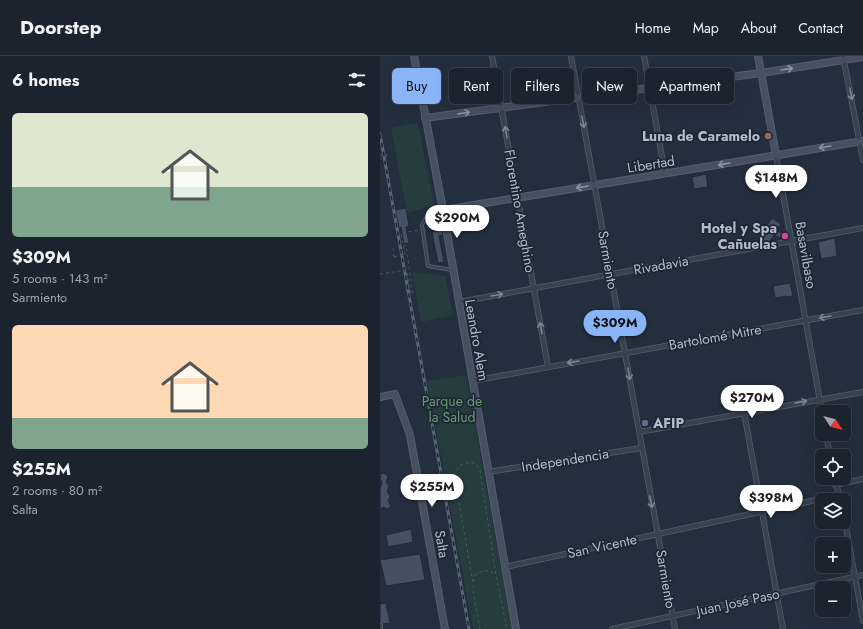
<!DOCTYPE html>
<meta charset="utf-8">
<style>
:root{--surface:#1b232e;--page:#242b36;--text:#f1f3f6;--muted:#a0a4aa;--line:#39404a;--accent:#8ab4f8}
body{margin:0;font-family:Jost,sans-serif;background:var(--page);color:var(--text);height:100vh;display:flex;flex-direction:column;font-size:15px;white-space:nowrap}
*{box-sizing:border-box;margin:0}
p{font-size:13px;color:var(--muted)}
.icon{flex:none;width:22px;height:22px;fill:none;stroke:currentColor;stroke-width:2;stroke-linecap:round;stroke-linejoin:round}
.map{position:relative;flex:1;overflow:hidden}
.side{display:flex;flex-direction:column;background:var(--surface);width:380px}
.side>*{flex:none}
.hud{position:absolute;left:12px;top:12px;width:380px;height:36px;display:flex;gap:8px}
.needle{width:26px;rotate:126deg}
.fabs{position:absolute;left:435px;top:349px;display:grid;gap:8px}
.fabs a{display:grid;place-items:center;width:36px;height:36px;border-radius:6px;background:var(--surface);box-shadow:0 4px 16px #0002,0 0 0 1px var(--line);font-size:20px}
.price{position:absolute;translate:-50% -34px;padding:0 9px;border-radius:14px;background:#fff;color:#222;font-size:13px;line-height:26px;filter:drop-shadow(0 1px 2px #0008)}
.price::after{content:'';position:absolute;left:50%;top:24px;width:12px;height:9px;margin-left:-6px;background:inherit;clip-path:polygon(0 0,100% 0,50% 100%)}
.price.current{background:var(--accent);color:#111}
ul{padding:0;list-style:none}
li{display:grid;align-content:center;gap:8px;height:212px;padding:0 12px}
li span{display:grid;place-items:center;height:124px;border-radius:6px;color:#555}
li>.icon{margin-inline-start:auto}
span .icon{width:72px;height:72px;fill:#fffc;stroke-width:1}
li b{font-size:17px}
h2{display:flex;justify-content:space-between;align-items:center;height:48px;padding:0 12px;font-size:17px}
.pill{padding:0 14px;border-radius:6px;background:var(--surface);box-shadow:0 4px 16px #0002,0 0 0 1px var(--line);font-size:14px;line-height:36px}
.pill.current{background:var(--accent);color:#111}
header{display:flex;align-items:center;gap:24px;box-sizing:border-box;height:56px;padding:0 20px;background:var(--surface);border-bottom:1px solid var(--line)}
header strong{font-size:19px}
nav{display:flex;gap:22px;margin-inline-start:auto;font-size:14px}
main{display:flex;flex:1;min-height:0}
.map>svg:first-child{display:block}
</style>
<header>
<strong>Doorstep</strong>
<nav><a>Home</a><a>Map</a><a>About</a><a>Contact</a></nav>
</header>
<main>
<section class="side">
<h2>6 homes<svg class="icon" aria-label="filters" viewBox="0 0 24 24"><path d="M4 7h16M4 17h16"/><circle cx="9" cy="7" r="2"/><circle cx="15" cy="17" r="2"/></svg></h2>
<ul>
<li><span style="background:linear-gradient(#dfe7d0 60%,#7fa58c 0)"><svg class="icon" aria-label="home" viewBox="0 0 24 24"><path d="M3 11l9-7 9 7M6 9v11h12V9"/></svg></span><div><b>$309M</b><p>5 rooms · 143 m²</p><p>Sarmiento</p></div></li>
<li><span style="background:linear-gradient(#ffd9b3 75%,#7fa58c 0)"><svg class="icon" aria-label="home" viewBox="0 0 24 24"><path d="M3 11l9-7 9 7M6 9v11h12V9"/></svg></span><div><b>$255M</b><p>2 rooms · 80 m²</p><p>Salta</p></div></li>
</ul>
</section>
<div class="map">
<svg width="483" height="573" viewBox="0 0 483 573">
<rect width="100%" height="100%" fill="#242f3e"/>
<!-- green -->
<path fill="#263c3f" d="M38,67L54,149L27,157L11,72Z
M32,216L65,220L73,259L41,266Z
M86,319L132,573H93L47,325Z"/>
<!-- building -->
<path fill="#455162" stroke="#1f2835" d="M326,118L328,131L314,133L312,121Z
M26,152L29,170L26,171L29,187L24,188L21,171L19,172L15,154Z
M392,162L401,168L397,174L402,178L400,182L394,179L390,185L384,186L378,183Z
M62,174L63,179L59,180L64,206L58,207L52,176Z
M455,182L457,200L441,203L438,186Z
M410,227L413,240L406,241V240L395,242L393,230Z
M1,417L6,418L8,421L6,426L9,430L7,435L10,440L8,445L11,450L8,453L3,451L0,454V433L2,426L0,423Z
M31,473L33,486L8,491L6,479Z
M40,498L45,524L6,530L0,504Z
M6,547L10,567L3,568L0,567V548Z"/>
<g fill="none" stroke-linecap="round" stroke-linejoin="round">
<!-- lane casing -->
<g stroke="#565f6c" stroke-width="4">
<path id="lane" d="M62,155L47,160L42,169L48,210L72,214
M1,569V573"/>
</g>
<!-- street casing -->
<g stroke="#565f6c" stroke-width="6">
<path id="street" d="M112,0L168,311
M191,0L295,573
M264,0L285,118
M463,0L483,104
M396,99L442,356
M79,246L483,172
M92,325L483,254
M364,356L403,573
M259,376L483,336
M446,378L450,400
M108,416L261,392
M454,422L461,444
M455,429L483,423
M464,460L483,565
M125,511L459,439
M232,573L483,519"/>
</g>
<!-- secondary casing -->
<g stroke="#565f6c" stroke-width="8">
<path id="secondary" d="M34,0L63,154L136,573
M378,0L396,99
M45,62L381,17L483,1
M63,154L483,85
M0,341L15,338L30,379L65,573"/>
</g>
<!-- path -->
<path stroke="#44595c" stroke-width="1" stroke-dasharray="3 3" stroke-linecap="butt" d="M0,99L6,98L7,102
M24,190L26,189L33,238H31L27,214
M25,199L21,177L40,174
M14,201L13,192H15
M93,526L74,419C79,408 84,406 95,407L100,414L116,519L127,573
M100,573L93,535L94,520C102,514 107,513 116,518"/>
<!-- lane -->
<use href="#lane" stroke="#38414e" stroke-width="2"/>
<!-- street -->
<use href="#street" stroke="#38414e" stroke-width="4.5"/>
<!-- secondary -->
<use href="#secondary" stroke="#465061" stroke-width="6"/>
<!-- rail casing -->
<g stroke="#5a6575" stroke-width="3">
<path id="rail" d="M0,78L89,573"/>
</g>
<!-- rail -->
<use href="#rail" stroke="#1d2633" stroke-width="1.5" stroke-dasharray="4.5" stroke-linecap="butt"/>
<!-- path-bridge -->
<path stroke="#44595c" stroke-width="1" stroke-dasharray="3 3" stroke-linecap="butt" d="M14,201L25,199
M0,218L27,214"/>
</g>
<!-- one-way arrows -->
<defs><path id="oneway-shaft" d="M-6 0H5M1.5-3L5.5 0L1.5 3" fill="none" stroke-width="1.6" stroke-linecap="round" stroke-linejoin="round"/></defs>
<g stroke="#8e96a5">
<use href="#oneway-shaft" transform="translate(407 13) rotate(-9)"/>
<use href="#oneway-shaft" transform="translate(84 57) rotate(-8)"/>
<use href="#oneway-shaft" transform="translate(445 91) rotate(171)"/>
<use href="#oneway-shaft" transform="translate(344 108) rotate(170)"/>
<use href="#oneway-shaft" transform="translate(202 131) rotate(171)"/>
</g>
<g stroke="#7c8592">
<use href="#oneway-shaft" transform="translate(471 38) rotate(79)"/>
<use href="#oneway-shaft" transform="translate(203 66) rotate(79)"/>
<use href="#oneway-shaft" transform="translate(126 76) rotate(-100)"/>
<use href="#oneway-shaft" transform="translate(117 239) rotate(-10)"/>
<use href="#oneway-shaft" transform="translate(445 261) rotate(170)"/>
<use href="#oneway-shaft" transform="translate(161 272) rotate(-100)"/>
<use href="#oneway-shaft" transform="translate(193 306) rotate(170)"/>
<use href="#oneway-shaft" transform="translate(249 318) rotate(80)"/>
<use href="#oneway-shaft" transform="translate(421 346) rotate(-10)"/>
<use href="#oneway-shaft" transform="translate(271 446) rotate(79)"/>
</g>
<!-- markers -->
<circle fill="#8d6e63" stroke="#1d2633" stroke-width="1.5" cx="388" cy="80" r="4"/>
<circle fill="#d1479c" stroke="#1d2633" stroke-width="1.5" cx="405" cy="180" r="4"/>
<circle fill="#5c6f8a" stroke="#1d2633" stroke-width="1.5" cx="265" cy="367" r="4"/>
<g text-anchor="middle" stroke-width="3.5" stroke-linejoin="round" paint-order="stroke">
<!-- poi labels -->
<g font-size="14" font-weight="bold" fill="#b4bcc9" stroke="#1d2633" text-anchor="end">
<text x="380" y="85">Luna de Caramelo</text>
<text x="397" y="177">Hotel y Spa<tspan x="397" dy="16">Cañuelas</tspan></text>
<text x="273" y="372" text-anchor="start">AFIP</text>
</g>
<!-- street labels -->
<g font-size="14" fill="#b4bcc9" stroke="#1d2633">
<text transform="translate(271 108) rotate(-9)" y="5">Libertad</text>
<text transform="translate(140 155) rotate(80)" y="5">Florentino Ameghino</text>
<text transform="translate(426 199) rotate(80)" y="5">Basavilbaso</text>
<text transform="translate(228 204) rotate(80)" y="5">Sarmiento</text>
<text transform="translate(281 209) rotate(-10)" y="5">Rivadavia</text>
<text transform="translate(335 281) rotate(-10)" y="5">Bartolomé Mitre</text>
<text transform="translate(97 284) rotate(80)" y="5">Leandro Alem</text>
<text transform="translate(185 404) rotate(-9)" y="5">Independencia</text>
<text transform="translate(62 488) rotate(80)" y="5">Salta</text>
<text transform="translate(222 490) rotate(-12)" y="5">San Vicente</text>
<text transform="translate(286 523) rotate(80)" y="5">Sarmiento</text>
<text transform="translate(358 546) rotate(-12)" y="5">Juan José Paso</text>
</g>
<!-- park labels -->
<g font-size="14" fill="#6b9a76" stroke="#1d2633">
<text x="72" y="350">Parque de<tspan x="72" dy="16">la Salud</tspan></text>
</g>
</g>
</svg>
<div class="fabs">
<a><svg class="needle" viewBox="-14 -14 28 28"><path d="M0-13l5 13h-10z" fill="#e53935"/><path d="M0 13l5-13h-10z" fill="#a0a4aa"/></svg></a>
<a><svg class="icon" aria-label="locate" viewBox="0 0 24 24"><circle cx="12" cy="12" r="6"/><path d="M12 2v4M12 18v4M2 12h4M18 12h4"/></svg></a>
<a><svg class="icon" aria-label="layers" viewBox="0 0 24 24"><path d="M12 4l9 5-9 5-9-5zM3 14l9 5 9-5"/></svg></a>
<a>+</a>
<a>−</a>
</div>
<b class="price" style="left:396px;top:143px">$148M</b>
<b class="price" style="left:77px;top:183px">$290M</b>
<b class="price current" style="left:235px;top:288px">$309M</b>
<b class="price" style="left:372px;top:363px">$270M</b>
<b class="price" style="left:52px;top:452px">$255M</b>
<b class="price" style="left:391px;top:463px">$398M</b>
<div class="hud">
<a class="pill current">Buy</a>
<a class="pill">Rent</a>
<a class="pill">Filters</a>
<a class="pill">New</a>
<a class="pill">Apartment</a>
</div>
</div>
</main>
